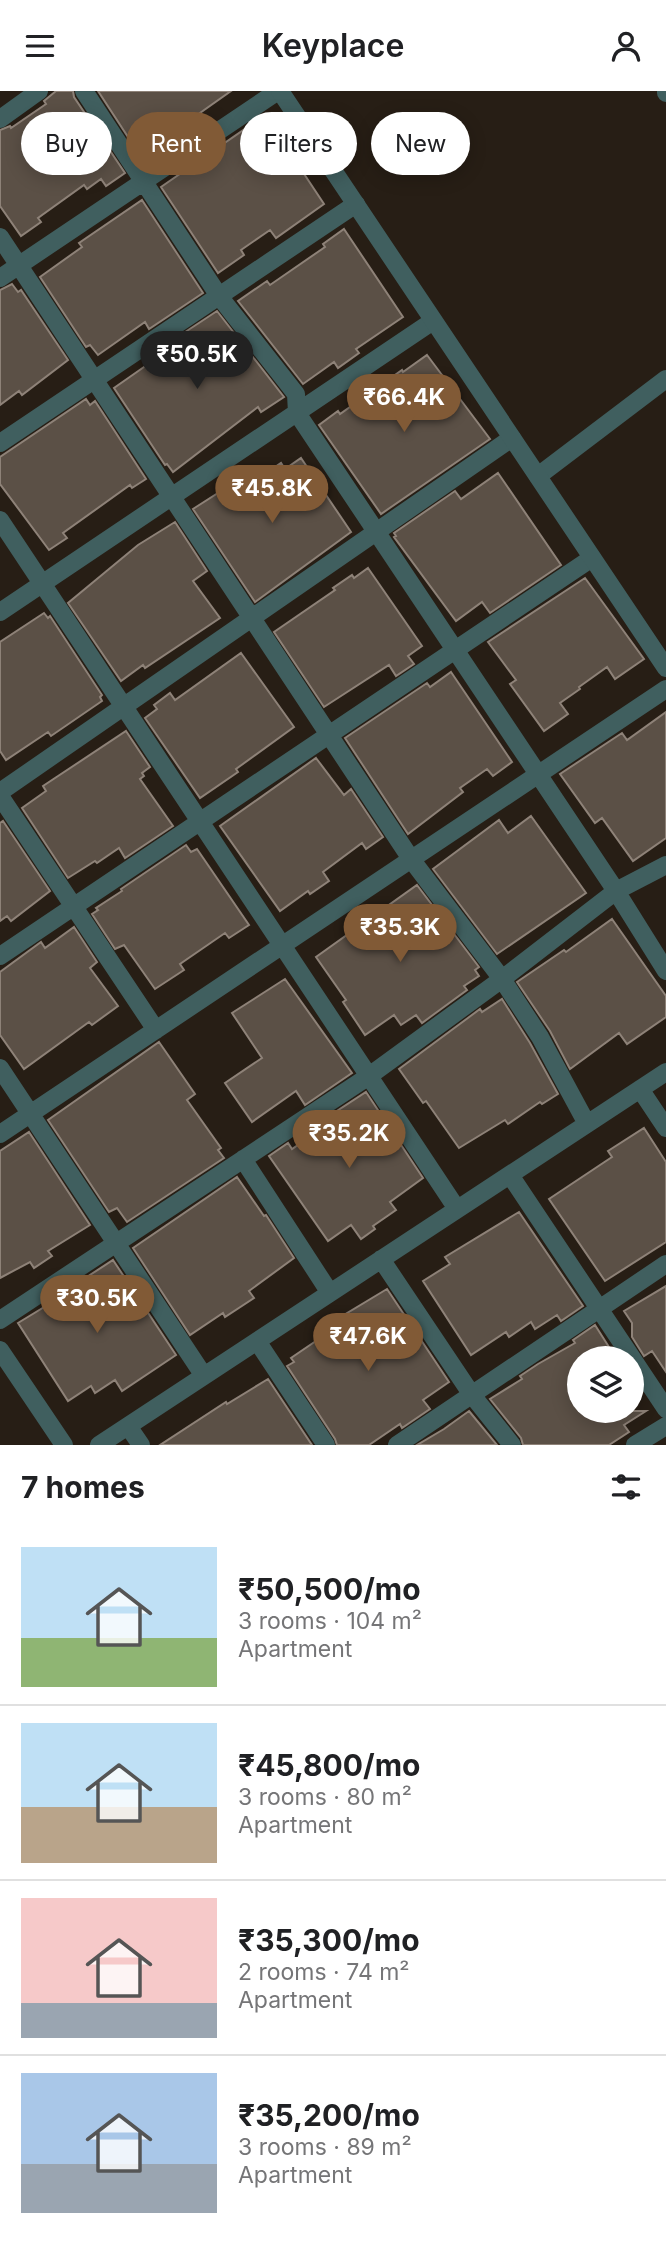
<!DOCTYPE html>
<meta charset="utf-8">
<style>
:root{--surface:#fff;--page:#f2f2f2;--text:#202124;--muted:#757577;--line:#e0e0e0;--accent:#815a36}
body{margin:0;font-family:Inter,sans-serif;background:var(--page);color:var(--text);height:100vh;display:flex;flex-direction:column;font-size:26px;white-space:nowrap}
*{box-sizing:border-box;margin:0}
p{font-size:23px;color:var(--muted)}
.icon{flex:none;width:38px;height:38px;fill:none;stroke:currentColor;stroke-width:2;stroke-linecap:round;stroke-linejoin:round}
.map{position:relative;height:1354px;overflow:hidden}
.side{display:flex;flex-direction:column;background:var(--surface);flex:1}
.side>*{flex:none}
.top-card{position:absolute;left:21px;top:21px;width:625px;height:63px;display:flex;gap:14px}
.buttons{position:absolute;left:567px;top:1255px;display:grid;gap:14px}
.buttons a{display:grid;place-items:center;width:77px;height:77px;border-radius:50%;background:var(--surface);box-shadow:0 4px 18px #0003;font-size:35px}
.price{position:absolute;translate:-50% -60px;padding:0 16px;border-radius:24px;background:var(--accent);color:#fff;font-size:23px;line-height:46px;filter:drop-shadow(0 2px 4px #0008)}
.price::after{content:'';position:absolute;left:50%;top:42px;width:21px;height:16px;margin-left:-10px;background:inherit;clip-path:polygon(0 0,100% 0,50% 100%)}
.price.current{background:#222;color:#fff}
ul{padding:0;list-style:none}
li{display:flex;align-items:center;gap:21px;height:175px;padding:0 21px}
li+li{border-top:2px solid var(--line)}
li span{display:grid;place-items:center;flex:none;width:196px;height:140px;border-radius:0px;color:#555}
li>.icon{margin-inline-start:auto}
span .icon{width:84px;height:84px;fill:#fffc;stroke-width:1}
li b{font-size:30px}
h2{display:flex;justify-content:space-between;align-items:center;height:84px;padding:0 21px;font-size:30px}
.pill{padding:0 24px;border-radius:32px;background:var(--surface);box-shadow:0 4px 18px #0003;font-size:24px;line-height:63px}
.pill.current{background:var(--accent);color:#fff}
header{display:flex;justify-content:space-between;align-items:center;height:91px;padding:0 21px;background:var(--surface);font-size:32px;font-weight:600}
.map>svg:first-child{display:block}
</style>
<header><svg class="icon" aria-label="menu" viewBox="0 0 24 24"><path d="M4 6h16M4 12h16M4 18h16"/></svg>Keyplace<svg class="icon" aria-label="person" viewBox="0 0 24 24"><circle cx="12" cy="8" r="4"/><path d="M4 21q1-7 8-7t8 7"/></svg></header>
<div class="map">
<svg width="666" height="1354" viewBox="0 0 666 1354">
<rect width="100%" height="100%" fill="#271e15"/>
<!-- building -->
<path fill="#5b5046" stroke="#8e8278" stroke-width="2" d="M56,0H73L74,6L125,82L106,95L101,88L87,98L84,94L38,127L41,131L21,145L0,115V39L10,35L11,37L46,13L44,10Z
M98,0H231L159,51L162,56L143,69Z
M265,24L324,113L276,147L270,139L241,159L244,164L218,182L161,96Z
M142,109L203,202L149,238L145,231L98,264L90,254L86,256L40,186L82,156L79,152Z
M344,138L403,226L356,258L359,262L338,277L334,271L303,293L238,210L267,190L270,194L325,156L323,153Z
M12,193L18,201L21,199L68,269L22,304L19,300L0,314V199Z
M217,220L284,306L261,321L258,316L173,381L167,373L165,374L114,297L164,262L161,257Z
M427,264L490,348L381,423L319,334L338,320L340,323L402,279L403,281Z
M86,308L90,314L95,310L146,388L132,397L130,394L63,442L67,447L49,459L0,393V366Z
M301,367L351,441L255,511L193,418L254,379L259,387L281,372L285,378Z
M498,382L561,474L490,522L482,511L456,530L394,446L396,445L394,442L455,400L461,408Z
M175,431L207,480L193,490L220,527L145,577L143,574L121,590L68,512L138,454Z
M368,477L422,555L408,565L414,573L396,585L389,574L324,616L274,541L335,499L333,497L352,484L354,487Z
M585,487L644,568L615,588L607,576L579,596L580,598L560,612L568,623L544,640L510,593L516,589L488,551Z
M44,522L48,527L50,525L102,604L100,606L102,610L51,645L48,641L6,669L0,660V551Z
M241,562L294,636L236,678L238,681L200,707L145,627L157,618L154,614L170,602L175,609Z
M451,581L512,671L493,685L487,678L460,697L463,701L408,743L345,647L427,592L430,596Z
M666,621V747L633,770L602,727L595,732L560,683L622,642L627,649Z
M126,640L150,676L142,682L144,685L140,688L173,735L125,767L119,757L97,772L95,770L68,787L22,717L46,700L43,695Z
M316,667L344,704L351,698L383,746L366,758L362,752L323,781L329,790L310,803L308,800L280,820L220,735Z
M531,725L586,802L497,863L433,778L499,729L508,742Z
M3,730L50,800L11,830L7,825L0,830V732Z
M186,754L191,761L197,758L249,834L229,847L225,842L180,873L184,879L155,898L124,854L115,858L92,823L98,819L96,817L122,800L121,798Z
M417,794L479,876L475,879L479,885L464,895L467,899L422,932L416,924L401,934L394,924L365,944L343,911L346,909L316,866Z
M612,828L666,905V926L627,953L619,942L570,978L550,940L517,891L564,859L566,861Z
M74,836L97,871L90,877L118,915L92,934L89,931L24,978L0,944V881L41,851L45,857Z
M285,888L352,982L305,1014L296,1000L252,1031L225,992L262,967L232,922Z
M502,908L530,952L558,1003L542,1013L540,1011L508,1033L505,1029L459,1057L426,1010L423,1012L399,978L480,918L482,921Z
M159,951L195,1003L187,1009L221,1057L218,1059L224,1067L127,1131L117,1117L109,1121L48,1029Z
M366,1001L423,1087L390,1111L396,1119L373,1135L375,1138L361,1148L351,1134L328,1150L269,1065L288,1052L292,1058L321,1038L317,1033Z
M644,1037L666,1071V1151L605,1190L549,1108L612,1066L608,1060Z
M29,1041L90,1134L48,1160L52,1165L34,1177L30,1171L0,1187V1060Z
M237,1086L264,1125L266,1124L294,1167L249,1200L254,1207L225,1226L223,1222L190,1244L133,1157Z
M519,1121L583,1215L561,1230L557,1224L535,1238L531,1231L509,1246L506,1241L471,1264L423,1190L450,1173L445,1166Z
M113,1169L176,1264L122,1300L115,1289L95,1302L91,1295L68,1310L18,1232L72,1199L70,1197Z
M666,1195V1281L652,1260L644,1265L632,1246V1232L624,1220Z
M387,1198L449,1291L423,1309L430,1318L402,1337L400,1333L369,1354H337L335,1348L287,1275L294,1271L291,1267L335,1237L334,1235L346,1226L344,1224Z
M595,1234L616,1267H579V1320H646L624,1334L629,1341L609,1354H523L521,1347L490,1308L522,1288L520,1285L538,1273L575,1252L573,1249Z
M268,1288L312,1354H160L226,1311L227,1313Z
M469,1320L497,1354H417L444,1338Z"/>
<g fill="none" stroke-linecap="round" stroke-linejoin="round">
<!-- minor -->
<path stroke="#405f5f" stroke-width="18" d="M84,0L219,205L296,303L297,322L616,800L666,880
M666,0V2
M0,28L39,0
M0,146L411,768L502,888L540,946L587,1033
M0,187L278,0
M0,352L356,113
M538,385L666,288
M0,429L457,1118
M0,521L433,230
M0,701L512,347
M0,705L156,939
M0,865L592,467
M0,977L204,1285
M640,998L666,1037
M0,1043L666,598
M243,1068L330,1202
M510,1084L666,1318
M381,1168L472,1304L512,1354
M0,1229L369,985L502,888L616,800L666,774
M257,1250L326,1354
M0,1259L64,1354
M128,1335L141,1354
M99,1354L666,981
M397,1354L666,1173
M635,1354L666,1335"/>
<!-- tertiary -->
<path stroke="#405f5f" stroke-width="18" d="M280,0L666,577"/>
</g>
</svg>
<div class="buttons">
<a><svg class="icon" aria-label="layers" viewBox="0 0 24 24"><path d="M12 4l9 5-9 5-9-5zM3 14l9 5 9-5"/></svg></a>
</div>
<b class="price current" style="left:197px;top:300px">₹50.5K</b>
<b class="price" style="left:404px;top:343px">₹66.4K</b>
<b class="price" style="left:272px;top:434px">₹45.8K</b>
<b class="price" style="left:400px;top:873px">₹35.3K</b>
<b class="price" style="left:349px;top:1079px">₹35.2K</b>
<b class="price" style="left:97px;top:1244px">₹30.5K</b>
<b class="price" style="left:368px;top:1282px">₹47.6K</b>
<div class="top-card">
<a class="pill">Buy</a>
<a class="pill current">Rent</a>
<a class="pill">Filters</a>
<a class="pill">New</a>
</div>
</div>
<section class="side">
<h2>7 homes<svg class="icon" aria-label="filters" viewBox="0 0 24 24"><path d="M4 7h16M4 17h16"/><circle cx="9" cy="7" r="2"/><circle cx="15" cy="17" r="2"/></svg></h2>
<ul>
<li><span style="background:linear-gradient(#bfe0f5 65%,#8fb573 0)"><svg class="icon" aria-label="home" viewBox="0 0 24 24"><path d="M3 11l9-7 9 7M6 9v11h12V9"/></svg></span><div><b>₹50,500/mo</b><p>3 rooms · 104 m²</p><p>Apartment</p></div></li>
<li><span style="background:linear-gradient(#bfe0f5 60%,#b9a48a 0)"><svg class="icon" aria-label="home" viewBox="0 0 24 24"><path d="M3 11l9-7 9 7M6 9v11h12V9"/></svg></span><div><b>₹45,800/mo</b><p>3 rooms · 80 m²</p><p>Apartment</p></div></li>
<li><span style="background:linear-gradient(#f6c9c9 75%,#9aa5b1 0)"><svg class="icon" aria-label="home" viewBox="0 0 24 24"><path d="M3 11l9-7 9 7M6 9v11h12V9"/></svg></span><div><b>₹35,300/mo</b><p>2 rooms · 74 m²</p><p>Apartment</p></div></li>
<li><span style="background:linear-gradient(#a9c7e8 65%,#9aa5b1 0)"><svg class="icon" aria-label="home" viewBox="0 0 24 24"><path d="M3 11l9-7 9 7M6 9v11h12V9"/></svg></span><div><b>₹35,200/mo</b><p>3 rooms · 89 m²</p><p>Apartment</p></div></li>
</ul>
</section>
